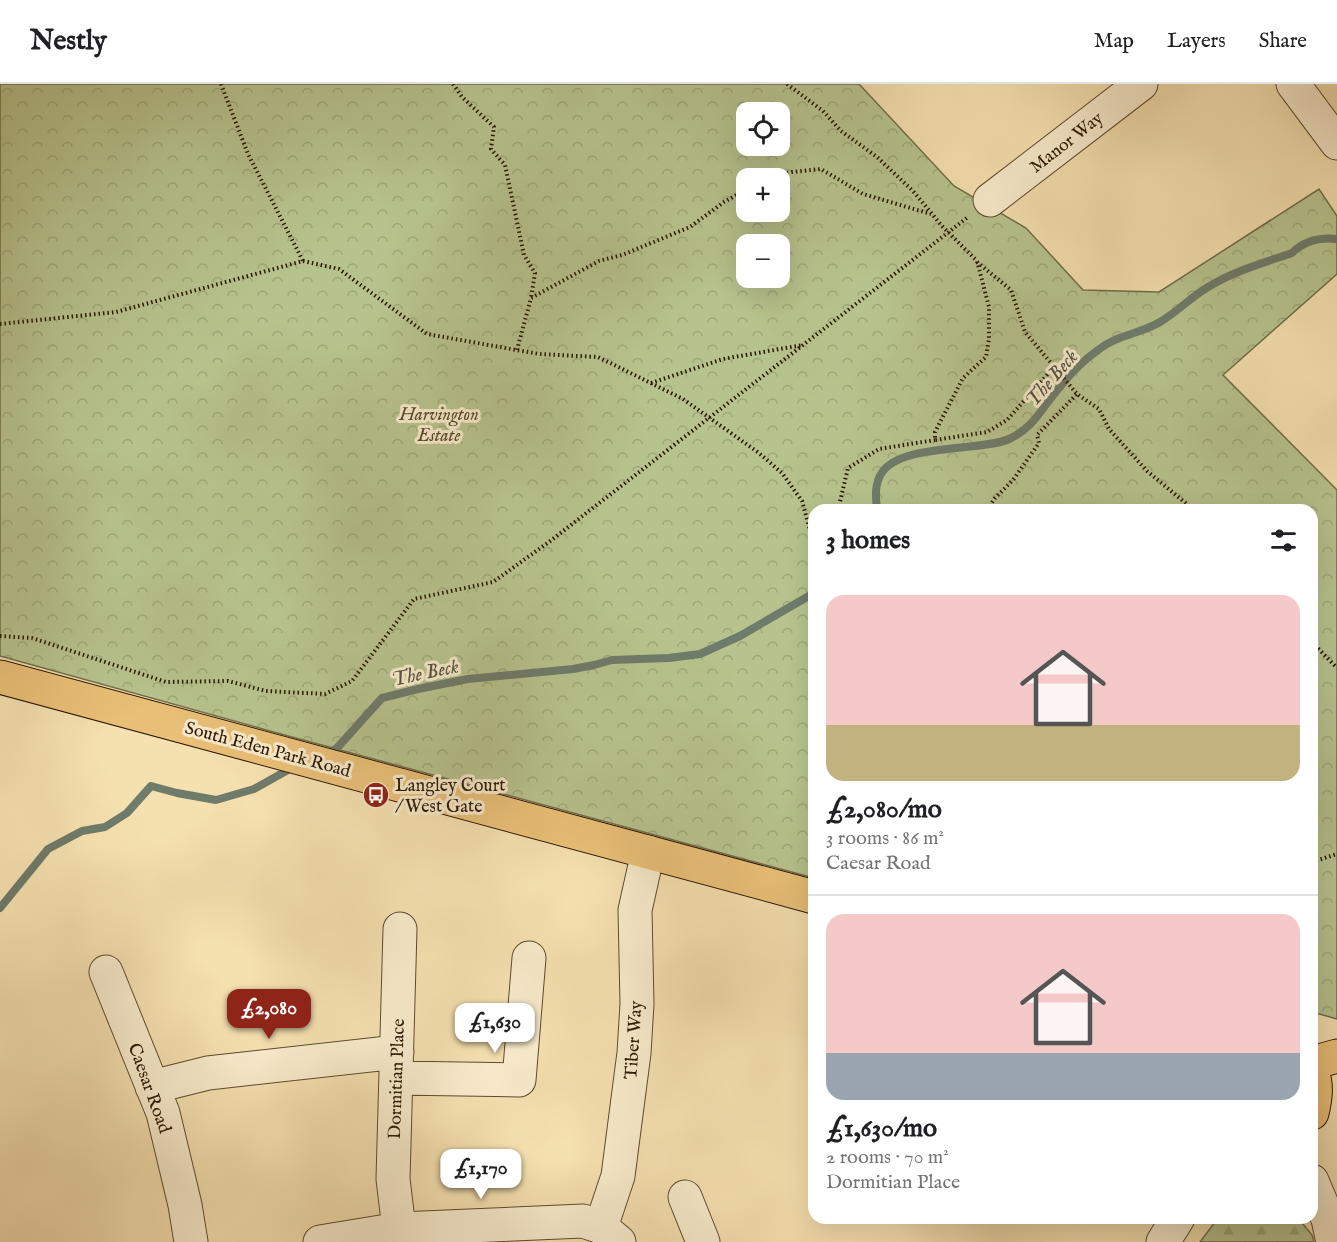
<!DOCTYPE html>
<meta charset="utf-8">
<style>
:root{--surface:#fff;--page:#f2f2f2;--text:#202124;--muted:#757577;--line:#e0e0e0;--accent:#8f2418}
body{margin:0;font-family:"IM FELL English",serif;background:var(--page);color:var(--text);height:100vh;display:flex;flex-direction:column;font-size:22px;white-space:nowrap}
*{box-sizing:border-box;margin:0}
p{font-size:20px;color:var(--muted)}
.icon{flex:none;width:33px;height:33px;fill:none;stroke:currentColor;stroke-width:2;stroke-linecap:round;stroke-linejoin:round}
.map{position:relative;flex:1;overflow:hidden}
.details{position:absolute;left:808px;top:420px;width:510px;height:720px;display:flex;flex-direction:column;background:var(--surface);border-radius:18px;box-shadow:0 6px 24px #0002}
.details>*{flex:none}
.buttons{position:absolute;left:736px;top:18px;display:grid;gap:12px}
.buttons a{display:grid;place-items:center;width:54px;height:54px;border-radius:12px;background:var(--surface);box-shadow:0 6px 24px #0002;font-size:30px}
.price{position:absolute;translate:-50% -51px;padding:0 14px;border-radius:12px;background:#fff;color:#222;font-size:20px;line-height:39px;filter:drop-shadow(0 2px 3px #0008)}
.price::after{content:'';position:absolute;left:50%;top:36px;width:18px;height:14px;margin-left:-9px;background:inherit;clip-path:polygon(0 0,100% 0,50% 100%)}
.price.active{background:var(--accent);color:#fff}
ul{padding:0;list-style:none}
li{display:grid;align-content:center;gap:12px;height:318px;padding:0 18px}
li+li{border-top:2px solid var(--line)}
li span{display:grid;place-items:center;height:186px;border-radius:18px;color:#555}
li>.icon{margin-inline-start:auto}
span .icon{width:108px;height:108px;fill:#fffc;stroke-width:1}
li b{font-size:26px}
h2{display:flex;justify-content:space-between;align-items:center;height:72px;padding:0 18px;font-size:26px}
header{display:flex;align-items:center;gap:36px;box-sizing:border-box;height:84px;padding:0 30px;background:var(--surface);border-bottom:2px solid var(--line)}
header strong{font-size:28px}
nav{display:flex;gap:33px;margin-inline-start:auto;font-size:21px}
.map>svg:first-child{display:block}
</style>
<header>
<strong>Nestly</strong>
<nav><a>Map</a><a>Layers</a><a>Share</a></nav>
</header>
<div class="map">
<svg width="1337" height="1158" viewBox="0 0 1337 1158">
<defs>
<pattern id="forest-firs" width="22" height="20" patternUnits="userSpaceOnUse" patternTransform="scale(1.5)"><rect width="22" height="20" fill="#b7c38e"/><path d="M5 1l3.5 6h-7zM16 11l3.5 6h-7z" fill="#9ea779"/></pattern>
<pattern id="park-crowns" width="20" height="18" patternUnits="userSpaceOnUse" patternTransform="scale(1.5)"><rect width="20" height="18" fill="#b7c38e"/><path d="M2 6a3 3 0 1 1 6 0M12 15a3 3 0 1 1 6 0" fill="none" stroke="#9ea779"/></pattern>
</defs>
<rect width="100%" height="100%" fill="#f5e0b0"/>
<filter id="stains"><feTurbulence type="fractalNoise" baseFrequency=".00333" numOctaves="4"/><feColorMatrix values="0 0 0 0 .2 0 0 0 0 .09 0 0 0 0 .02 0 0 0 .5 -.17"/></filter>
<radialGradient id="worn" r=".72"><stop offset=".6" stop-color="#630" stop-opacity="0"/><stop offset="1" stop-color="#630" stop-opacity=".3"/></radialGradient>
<!-- forest -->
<path fill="url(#forest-firs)" stroke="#716e49" stroke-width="1.5" d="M1218,1134H1298L1312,1151L1314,1158H1200Z"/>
<!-- park -->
<path fill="url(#park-crowns)" stroke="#716e49" stroke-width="1.5" fill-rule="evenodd" d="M0,0H859L954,102L1026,144L1083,206L1159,208L1319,105L1337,132V190L1223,291L1337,406V935L1312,928V426H814V794L281,650L0,572ZM747,28H780V62H747ZM747,94H780V128H747ZM747,160H780V194H747Z"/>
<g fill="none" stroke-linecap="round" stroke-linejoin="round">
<!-- stream -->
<path stroke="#6f7b6b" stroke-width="8" d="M877,426C876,414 874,402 881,390C899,359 980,368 1009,355C1035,343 1042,323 1059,304C1070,290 1084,276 1098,266C1116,251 1140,250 1160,238C1177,228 1191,213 1208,203C1234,187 1263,179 1292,169C1304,157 1320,153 1337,155
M324,672L337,664L382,614L418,605L468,595L573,585L594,581L612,576L669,574L700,570L740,552L814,509
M0,824L48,765L82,747L105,743L127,729L151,702L177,709L216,716L254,705L295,682"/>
<!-- minor casing -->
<g stroke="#5e4a2f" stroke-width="35">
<path id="minor" d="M1293,0L1337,59
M990,116L1141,0
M106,888L163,1029L185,1121L191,1158
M396,994L519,996L529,874
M152,1003L208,989L397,968
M1312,1097L1328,1135L1333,1158
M685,1113L703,1158
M601,1143L618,1092L625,1038L634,969L637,920L635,826L648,768
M399,1145L393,1095L400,845
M320,1158L399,1145L583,1137L601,1143L619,1158
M1163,1158L1178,1134"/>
</g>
<!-- major casing -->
<g stroke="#2b1804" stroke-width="35">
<path id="major" d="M0,593L814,813
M1312,979L1337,972
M1312,986C1317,1001 1316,1013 1312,1029"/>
</g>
<!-- path -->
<path stroke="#2b1804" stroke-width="4" stroke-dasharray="1.5 3" stroke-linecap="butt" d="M221,0L248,70L303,177
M453,0L462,13L494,43L491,65L505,81L524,171L535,189L531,214
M787,0L823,27L841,47L877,73L913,107L942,142L977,177L989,223V255L986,273L963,294L935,348V356L987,348L1007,336L1054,283
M765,94L792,88L821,85L863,110L931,130
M977,178L1011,206L1025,248L1077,310L1099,325L1109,345L1147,387L1194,426
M0,240L116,228L303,177L339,185L427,250L539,270L598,273L683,315L759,369L782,389L802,417L814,461
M517,266L531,214L599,177L622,171L690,143L724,118L747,105
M651,299L723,275L803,261
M838,426L848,384L879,365L935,356
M987,426L995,414L1013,396L1039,359L1037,351L1077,310
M0,552L32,554L166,598L228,597L266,607L325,610L352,597L414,515L493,498L549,458L968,133
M1312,558L1337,584
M1312,778L1337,770"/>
<!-- minor -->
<use href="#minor" stroke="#f8ebcc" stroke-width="33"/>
<!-- major -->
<use href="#major" stroke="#eac078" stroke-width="33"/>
</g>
<!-- icons -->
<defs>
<g id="bus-disc" transform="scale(1.35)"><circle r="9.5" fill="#8f2418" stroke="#f8ebcc"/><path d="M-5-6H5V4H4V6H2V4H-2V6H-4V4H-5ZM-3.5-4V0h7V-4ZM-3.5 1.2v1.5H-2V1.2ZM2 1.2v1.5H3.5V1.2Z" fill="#fff"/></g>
</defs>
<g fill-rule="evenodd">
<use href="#bus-disc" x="376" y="711"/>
</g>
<g text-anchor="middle" stroke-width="6" stroke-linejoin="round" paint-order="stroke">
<!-- street labels -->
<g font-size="18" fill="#2b1804" stroke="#f8ebcc">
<text transform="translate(1066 58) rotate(-38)" y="6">Manor Way</text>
<text transform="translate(268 665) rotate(15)" y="6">South Eden Park Road</text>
<text transform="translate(633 956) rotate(-86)" y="6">Tiber Way</text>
<text transform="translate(396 995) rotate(-88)" y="6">Dormitian Place</text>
<text transform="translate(150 1004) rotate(70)" y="6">Caesar Road</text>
</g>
<!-- park labels -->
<g font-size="18" font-style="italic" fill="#554b2d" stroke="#f8ebcc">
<text x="439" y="336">Harvington<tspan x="439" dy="21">Estate</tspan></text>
</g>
<!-- poi labels -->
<g font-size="18" fill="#2b1804" stroke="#f8ebcc" text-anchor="start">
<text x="395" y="707">Langley Court<tspan x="395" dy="21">/ West Gate</tspan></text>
</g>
<!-- water labels -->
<g font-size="20" font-style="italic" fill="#535240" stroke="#f8ebcc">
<text transform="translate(1051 294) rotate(-49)" y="7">The Beck</text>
<text transform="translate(425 588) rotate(-12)" y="7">The Beck</text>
</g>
</g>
<rect width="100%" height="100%" filter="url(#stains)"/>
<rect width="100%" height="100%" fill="url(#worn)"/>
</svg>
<div class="buttons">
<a><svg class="icon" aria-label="locate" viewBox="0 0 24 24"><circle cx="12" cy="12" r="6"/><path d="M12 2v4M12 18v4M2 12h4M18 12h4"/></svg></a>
<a>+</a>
<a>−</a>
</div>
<b class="price active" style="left:269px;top:956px">£2,080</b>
<b class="price" style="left:495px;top:970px">£1,630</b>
<b class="price" style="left:481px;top:1116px">£1,170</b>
<section class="details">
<h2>3 homes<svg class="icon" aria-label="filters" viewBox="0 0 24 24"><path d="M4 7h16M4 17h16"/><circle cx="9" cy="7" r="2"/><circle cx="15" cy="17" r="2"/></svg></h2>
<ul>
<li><span style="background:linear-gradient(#f6c9c9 70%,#c2b280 0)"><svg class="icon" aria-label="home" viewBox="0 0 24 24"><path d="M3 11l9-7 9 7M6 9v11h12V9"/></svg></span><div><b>£2,080/mo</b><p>3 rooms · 86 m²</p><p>Caesar Road</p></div></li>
<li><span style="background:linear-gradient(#f6c9c9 75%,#9aa5b1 0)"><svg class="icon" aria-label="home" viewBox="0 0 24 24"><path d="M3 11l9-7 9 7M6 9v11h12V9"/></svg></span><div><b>£1,630/mo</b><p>2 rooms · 70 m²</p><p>Dormitian Place</p></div></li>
</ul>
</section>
</div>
